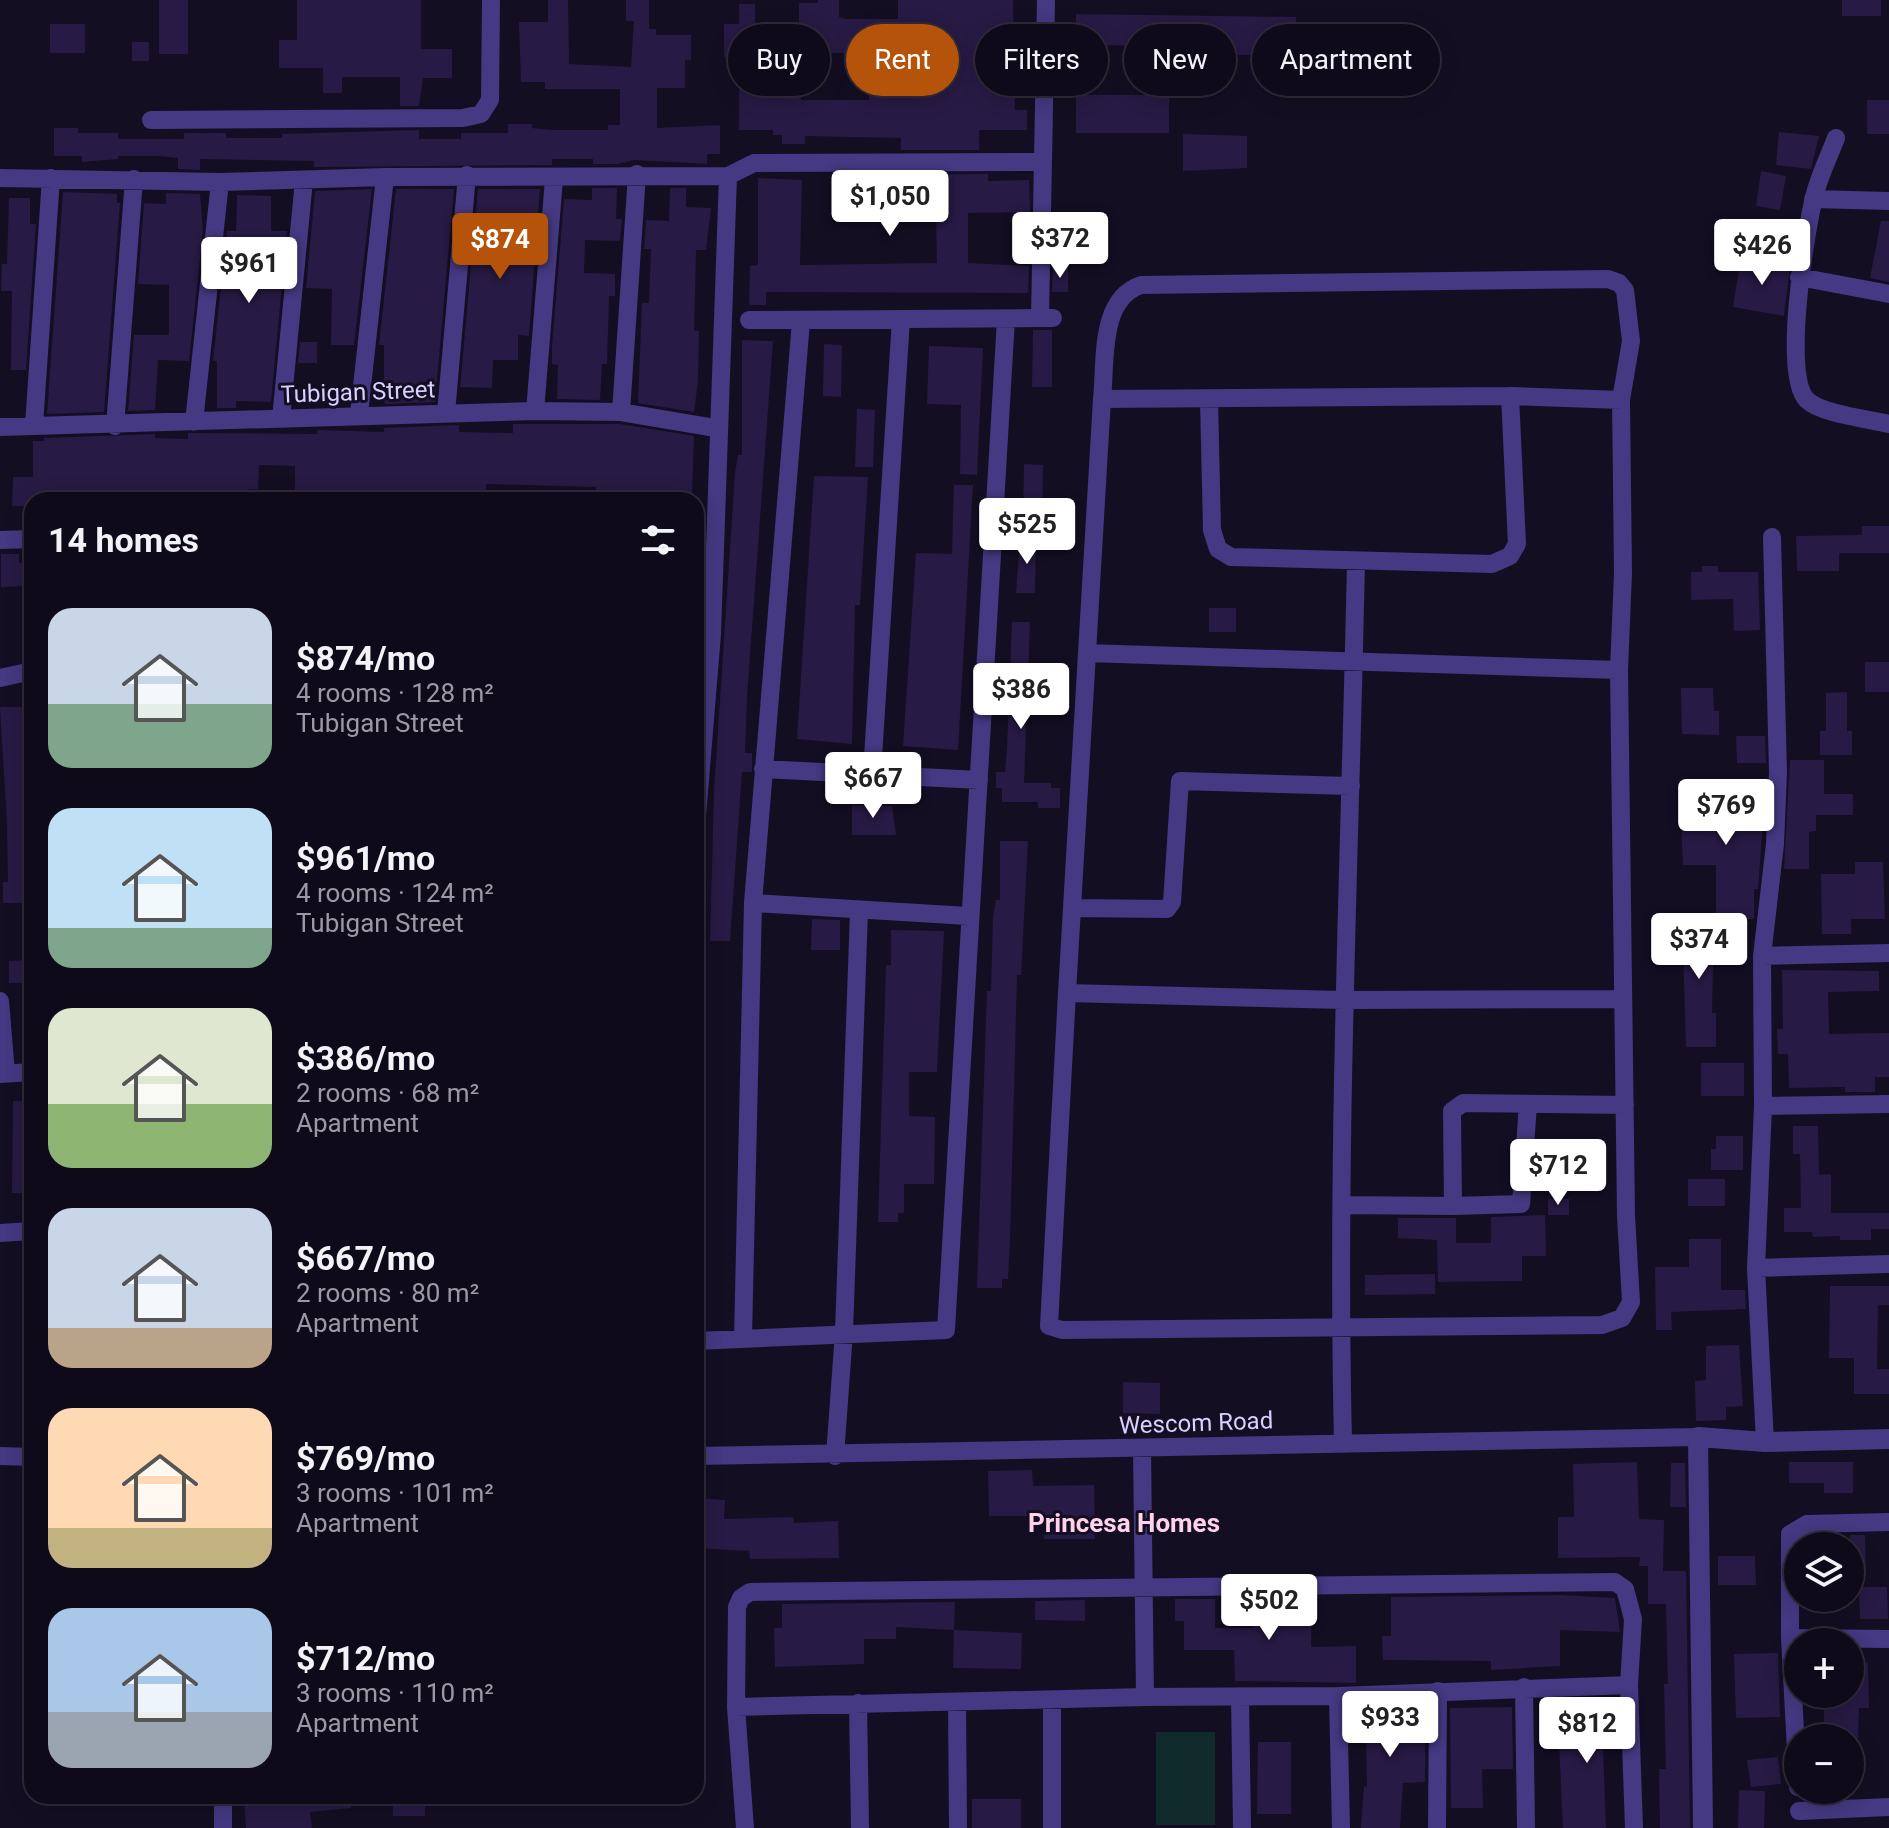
<!DOCTYPE html>
<meta charset="utf-8">
<style>
:root{--surface:#0f0a1a;--page:#181323;--text:#f1f3f6;--muted:#9b9aa2;--line:#2f2b39;--accent:#b45309}
body{margin:0;font-family:Roboto,sans-serif;background:var(--page);color:var(--text);height:100vh;display:flex;flex-direction:column;font-size:30px;white-space:nowrap}
*{box-sizing:border-box;margin:0}
p{font-size:26px;color:var(--muted)}
.icon{flex:none;width:44px;height:44px;fill:none;stroke:currentColor;stroke-width:2;stroke-linecap:round;stroke-linejoin:round}
.map{position:relative;flex:1;overflow:hidden}
.drawer{position:absolute;left:24px;top:492px;width:680px;height:1312px;display:flex;flex-direction:column;background:var(--surface);border-radius:24px;box-shadow:0 4px 20px #0003,0 0 0 2px var(--line)}
.drawer>*{flex:none}
.top-card{position:absolute;left:728px;top:24px;width:760px;height:72px;display:flex;gap:16px}
.buttons{position:absolute;left:1784px;top:1532px;display:grid;gap:16px}
.buttons a{display:grid;place-items:center;width:80px;height:80px;border-radius:50%;background:var(--surface);box-shadow:0 4px 20px #0003,0 0 0 2px var(--line);font-size:40px}
.price{position:absolute;translate:-50% -68px;padding:0 18px;border-radius:8px;background:#fff;color:#222;font-size:26px;line-height:52px;filter:drop-shadow(0 2px 4px #0008)}
.price::after{content:'';position:absolute;left:50%;top:48px;width:24px;height:18px;margin-left:-12px;background:inherit;clip-path:polygon(0 0,100% 0,50% 100%)}
.price.selected{background:var(--accent);color:#fff}
ul{padding:0;list-style:none}
li{display:flex;align-items:center;gap:24px;height:200px;padding:0 24px}
li span{display:grid;place-items:center;flex:none;width:224px;height:160px;border-radius:24px;color:#555}
li>.icon{margin-inline-start:auto}
span .icon{width:96px;height:96px;fill:#fffc;stroke-width:1}
li b{font-size:34px}
h2{display:flex;justify-content:space-between;align-items:center;height:96px;padding:0 24px;font-size:34px}
.tag{padding:0 28px;border-radius:36px;background:var(--surface);box-shadow:0 4px 20px #0003,0 0 0 2px var(--line);font-size:28px;line-height:72px}
.tag.selected{background:var(--accent);color:#fff}
.map>svg:first-child{display:block}
</style>
<div class="map">
<svg width="1889" height="1828" viewBox="0 0 1889 1828">
<rect width="100%" height="100%" fill="#140e23"/>
<!-- green -->
<path fill="#112b2d" d="M1156,1732H1215V1825H1156Z"/>
<!-- building -->
<path fill="#271a44" fill-rule="evenodd" d="M159,0H188V54H159Z
M297,0H421V49H452V78H423L419,106H400V77H342V93H323V68H279V40H297Z
M548,0H568L569,64L631,67L634,21H626V0H649V29H656V35H691V60H685V88H657V128L720,125V154H707V164L634,160L618,164H593V159H552V165L314,167V161L200,159V170L178,169V158L159,156H118V159L82,162V156H54V128H78V133H118V139H184V133H226V138H282V134L419,130V139H461V133H508V124H532V128L552,130H608V125H620V89H545V82H521L519,22H548Z
M818,0H839V17L845,19H898V0H1013L1015,110H1027V130H979V150H901V138L805,136V144H782V135H773V130H739V57H724V24H739V4H755V26H799V3H818ZM802,53H869V100H801Z
M1842,0H1881V16H1842Z
M1076,14L1296,17V55H1203V46L1076,45Z
M50,24H85V53H50Z
M132,42H149V61H132Z
M1076,95H1169V133H1076Z
M1867,100H1889V134H1867Z
M1779,132L1819,136L1811,169L1776,165Z
M1183,134L1247,136V168L1183,171Z
M1761,171L1786,176L1780,210L1756,206Z
M988,174V181L1029,180L1030,212L968,213V263L1029,266L1028,293L766,292V305H749L750,266L758,265V178L802,180L800,265L937,263L936,213L863,211V175Z
M592,188H617L616,219H622L620,241L585,240L584,273L615,274V296H609L607,364H602L600,400L557,399L558,365L552,364V346L564,199L592,200Z
M670,188H686V207L711,208L706,250H696L694,331H699L698,381L694,412L638,403L642,303H649L651,249H644L646,220L669,221Z
M372,189L354,345H331L332,289L306,288L315,191Z
M396,189H454L435,402L385,404L384,399V345H379Z
M478,189H540L529,336L518,335V360H493L492,388L460,387Z
M63,192L117,194V203H120L104,412L47,414Z
M166,193L200,194L203,231L189,361L158,360L155,410L128,411L134,335H169V285L138,284L144,203L166,204Z
M237,195L271,196V231H287L271,402L236,401V408H217V361H213L227,231H236Z
M9,198H30V224H36L26,370H11L12,291H1L2,264H7Z
M1881,221H1889V282L1870,278Z
M1741,257L1790,266L1784,316L1733,307Z
M1053,268H1068V292H1052Z
M1033,330H1052V387H1032Z
M742,340L773,341L747,697L745,753H752V772H742L730,941H710L714,791L735,473L738,455H742Z
M300,342H317V363H298Z
M824,344L842,345L841,397L823,396Z
M929,346L983,348L977,475L960,474L961,405L927,404Z
M857,409L875,410L873,467H855Z
M513,424H620L694,436L692,493L677,492V500H622V490H596V487L486,484V500H421V494L347,492V500H295V466L259,465L258,489H248V500H172V497L139,495V500H32V506H12L13,477H33V441H44V438L155,434V438L188,439V433L317,434V430L384,432V428L459,425V432L513,433Z
M1024,464L1043,465L1042,527H1023Z
M814,476L868,477L860,605H855L852,744L797,739Z
M954,485H973L958,750L903,746L916,553L952,554Z
M1862,526H1889V553H1839V571H1797L1796,536L1862,535Z
M1020,538H1036L1035,593H1016Z
M1,554H19V563H32V586L1,587Z
M1702,566H1718V572H1758L1760,630L1734,631L1733,599L1691,600V572H1702Z
M1209,608H1236V632H1209Z
M1012,622H1030L1024,783H1051V788H1060V808H1038V802H1002V788H996V772H1005L1007,748Z
M1865,662H1889V692H1865Z
M1681,688H1713L1714,711H1719V735L1682,734Z
M1847,692V731H1852V755H1820V731H1826V693Z
M0,707H26L27,758H32V903H3V882H8L7,824Z
M1736,736H1765L1766,763H1737Z
M1790,760H1824V794H1853V815H1816V831L1809,832V869H1784Z
M1736,795H1765L1758,889H1754V919H1716V865H1683L1680,798Z
M852,805L892,806L896,835H852Z
M1000,841H1028L1021,975H1017L1010,1241L1008,1279H1002V1288H977L987,991H991L993,916L996,900H1000Z
M1855,862H1883L1885,919H1851V934H1822L1821,874H1855Z
M1682,916H1714L1712,1013H1716V1047H1686Z
M812,919L840,920V950H811Z
M891,930L944,931L937,1072H909V1116L935,1117L934,1184H904V1213H898V1222H878L886,965H891Z
M32,960V983H9V961Z
M1782,970L1879,971V991L1828,992L1829,1034L1889,1033V1077H1875V1092H1845V1087L1789,1088L1788,1054H1778L1777,1029H1783Z
M1701,1063H1744V1096H1701Z
M13,1101H32V1193H12Z
M1793,1126H1818L1819,1175L1831,1174V1213H1889V1229H1871V1240H1840V1236L1813,1237L1812,1232H1784V1208H1801L1800,1154H1793Z
M1716,1136H1743V1170H1711V1149H1716Z
M1688,1179H1725V1206H1688Z
M1548,1199H1569V1215H1548Z
M1545,1215L1546,1256H1522V1281L1438,1282L1437,1240L1398,1238V1218H1456V1243H1491V1217Z
M1689,1239H1721V1290H1745L1746,1309L1671,1312L1672,1330H1656L1655,1267H1689Z
M1435,1274V1294L1365,1295V1275Z
M1830,1286H1889V1305H1878L1877,1369H1889V1394H1854V1358H1829Z
M1739,1345L1743,1406L1726,1407V1420L1696,1421L1695,1381L1706,1380V1346Z
M1123,1382L1160,1383V1414L1123,1413Z
M1637,1462L1639,1519L1664,1520L1663,1571H1686L1690,1828H1660L1659,1769H1666L1664,1684H1668L1666,1604H1648V1566H1639L1640,1557L1558,1558V1517H1574L1573,1464Z
M1789,1462H1853V1493H1824V1483H1789Z
M1671,1463H1685L1686,1507H1670Z
M1032,1470L1033,1486L1094,1485L1095,1539H1044V1516H989L988,1471Z
M696,1498L725,1500L724,1519L793,1517L794,1523L838,1521L839,1558L750,1559L749,1551L696,1548Z
M1850,1535H1865L1866,1570L1850,1571Z
M1718,1556H1755L1756,1585H1718Z
M1859,1587H1887L1888,1619H1860Z
M1561,1595L1615,1598L1620,1632L1560,1630V1666L1491,1670V1661L1383,1660L1382,1636H1391V1597Z
M1253,1598H1311V1647L1356,1646V1683L1235,1681L1234,1650H1184V1621H1175V1599H1215V1628H1253Z
M1085,1600V1621L1035,1620V1601Z
M955,1602L954,1630L896,1627V1639H864V1664L775,1667L774,1628H782V1604Z
M954,1630L1022,1633L1021,1669L953,1668Z
M1778,1653L1780,1717L1736,1718L1734,1654Z
M1850,1663H1868L1869,1708H1859L1858,1738H1824V1694H1850Z
M1617,1697L1619,1749H1603L1606,1828H1563L1558,1721L1594,1720V1698Z
M1426,1705L1425,1782L1403,1783L1400,1828H1361L1364,1786L1367,1787L1366,1736H1354V1707Z
M1512,1707L1513,1769H1482L1483,1808H1451L1450,1708Z
M1258,1742H1291V1814H1257Z
M1778,1757L1781,1784L1751,1787L1747,1760Z
M1739,1790L1765,1791L1764,1828H1738Z
M244,1796H351V1808L310,1812L312,1828H246Z
M393,1796H425V1816H393Z
M972,1799H1021V1828H972Z"/>
<g fill="none" stroke-linecap="round" stroke-linejoin="round">
<!-- minor -->
<path stroke="#443982" stroke-width="18" d="M151,120L463,118L481,114L490,100L491,0
M1836,138C1828,159 1817,180 1813,202C1805,237 1782,376 1807,400C1821,414 1869,419 1889,424
M728,176L754,163L1040,162
M0,178L220,182L385,177
M1813,199L1889,201
M1799,277L1889,294
M1040,318L1046,0
M749,320L1053,318
M1102,399C1106,361 1099,299 1141,285L1608,279L1619,283L1625,290L1631,341L1621,400L1623,573L1619,670L1626,1216L1631,1302L1622,1318L1602,1325L1062,1330L1049,1326L1067,993L1344,1000L1623,999
M1209,399L1212,530L1218,549L1231,557L1492,564L1510,556L1517,544L1510,396
M535,411L554,179
M621,412L637,174
M446,413L467,175
M359,414L385,177L728,176L712,634L696,828
M281,419L304,180
M194,422L220,182
M34,425L51,178
M115,426L134,179
M0,427L535,411L621,412L716,428
M0,540L32,539
M1087,653L1102,399L1510,396L1621,400
M0,678L32,671
M763,769L979,780
M872,773L901,319
M753,903L968,916
M1072,908L1167,909L1172,902L1180,781L1351,786
M1762,956L1889,953
M1067,993L1087,653L1619,670
M0,1001L6,1073
M0,1074L32,1072
M1763,1106L1889,1104
M1342,1205L1453,1206L1452,1111L1463,1103L1625,1105
M1453,1206L1521,1204L1528,1104
M0,1233L32,1231
M1756,1268L1889,1264
M743,1337L753,903L801,321
M696,1341L946,1330L1006,319
M1343,1442C1336,1149 1350,855 1356,561
M1765,1442L1756,1268L1763,1106L1762,956L1775,844L1778,772L1772,537
M1142,1449L1145,1697
M0,1456L32,1457
M696,1456L1698,1437
M835,1456L844,1332L859,911
M1790,1638L1889,1639
M1524,1687L1526,1828
M1338,1696L1341,1828
M1240,1697L1242,1828
M1052,1700V1828
M957,1702L958,1828
M858,1703L860,1828
M736,1707L1145,1697L1338,1696L1629,1685
M1798,1787L1790,1638V1534L1807,1524L1889,1522
M223,1796V1828
M1799,1811L1889,1807
M745,1828L736,1707L737,1607L741,1598L750,1592L1615,1582L1625,1589L1633,1619L1629,1685L1634,1828
M1437,1828L1438,1691"/>
<!-- tertiary -->
<path stroke="#443982" stroke-width="20" d="M1703,1828L1698,1437L1765,1442L1889,1439"/>
</g>
<g text-anchor="middle" stroke-width="6" stroke-linejoin="round" paint-order="stroke">
<!-- street labels -->
<g font-size="24" fill="#dbd0ff" stroke="#140e23">
<text transform="translate(358 392) rotate(-2)" y="8">Tubigan Street</text>
<text transform="translate(1196 1423) rotate(-2)" y="8">Wescom Road</text>
</g>
<!-- neighbourhood labels -->
<g font-size="26" font-weight="bold" fill="#ffd2ea" stroke="#140e23">
<text x="1124" y="1532">Princesa Homes</text>
</g>
</g>
</svg>
<div class="buttons">
<a><svg class="icon" aria-label="layers" viewBox="0 0 24 24"><path d="M12 4l9 5-9 5-9-5zM3 14l9 5 9-5"/></svg></a>
<a>+</a>
<a>−</a>
</div>
<b class="price" style="left:890px;top:238px">$1,050</b>
<b class="price" style="left:1060px;top:280px">$372</b>
<b class="price selected" style="left:500px;top:281px">$874</b>
<b class="price" style="left:1762px;top:287px">$426</b>
<b class="price" style="left:249px;top:305px">$961</b>
<b class="price" style="left:1027px;top:566px">$525</b>
<b class="price" style="left:1021px;top:731px">$386</b>
<b class="price" style="left:873px;top:820px">$667</b>
<b class="price" style="left:1726px;top:847px">$769</b>
<b class="price" style="left:1699px;top:981px">$374</b>
<b class="price" style="left:1558px;top:1207px">$712</b>
<b class="price" style="left:1269px;top:1642px">$502</b>
<b class="price" style="left:1390px;top:1759px">$933</b>
<b class="price" style="left:1587px;top:1765px">$812</b>
<div class="top-card">
<a class="tag">Buy</a>
<a class="tag selected">Rent</a>
<a class="tag">Filters</a>
<a class="tag">New</a>
<a class="tag">Apartment</a>
</div>
<section class="drawer">
<h2>14 homes<svg class="icon" aria-label="filters" viewBox="0 0 24 24"><path d="M4 7h16M4 17h16"/><circle cx="9" cy="7" r="2"/><circle cx="15" cy="17" r="2"/></svg></h2>
<ul>
<li><span style="background:linear-gradient(#c9d6e8 60%,#7fa58c 0)"><svg class="icon" aria-label="home" viewBox="0 0 24 24"><path d="M3 11l9-7 9 7M6 9v11h12V9"/></svg></span><div><b>$874/mo</b><p>4 rooms · 128 m²</p><p>Tubigan Street</p></div></li>
<li><span style="background:linear-gradient(#bfe0f5 75%,#7fa58c 0)"><svg class="icon" aria-label="home" viewBox="0 0 24 24"><path d="M3 11l9-7 9 7M6 9v11h12V9"/></svg></span><div><b>$961/mo</b><p>4 rooms · 124 m²</p><p>Tubigan Street</p></div></li>
<li><span style="background:linear-gradient(#dfe7d0 60%,#8fb573 0)"><svg class="icon" aria-label="home" viewBox="0 0 24 24"><path d="M3 11l9-7 9 7M6 9v11h12V9"/></svg></span><div><b>$386/mo</b><p>2 rooms · 68 m²</p><p>Apartment</p></div></li>
<li><span style="background:linear-gradient(#c9d6e8 75%,#b9a48a 0)"><svg class="icon" aria-label="home" viewBox="0 0 24 24"><path d="M3 11l9-7 9 7M6 9v11h12V9"/></svg></span><div><b>$667/mo</b><p>2 rooms · 80 m²</p><p>Apartment</p></div></li>
<li><span style="background:linear-gradient(#ffd9b3 75%,#c2b280 0)"><svg class="icon" aria-label="home" viewBox="0 0 24 24"><path d="M3 11l9-7 9 7M6 9v11h12V9"/></svg></span><div><b>$769/mo</b><p>3 rooms · 101 m²</p><p>Apartment</p></div></li>
<li><span style="background:linear-gradient(#a9c7e8 65%,#9aa5b1 0)"><svg class="icon" aria-label="home" viewBox="0 0 24 24"><path d="M3 11l9-7 9 7M6 9v11h12V9"/></svg></span><div><b>$712/mo</b><p>3 rooms · 110 m²</p><p>Apartment</p></div></li>
</ul>
</section>
</div>
